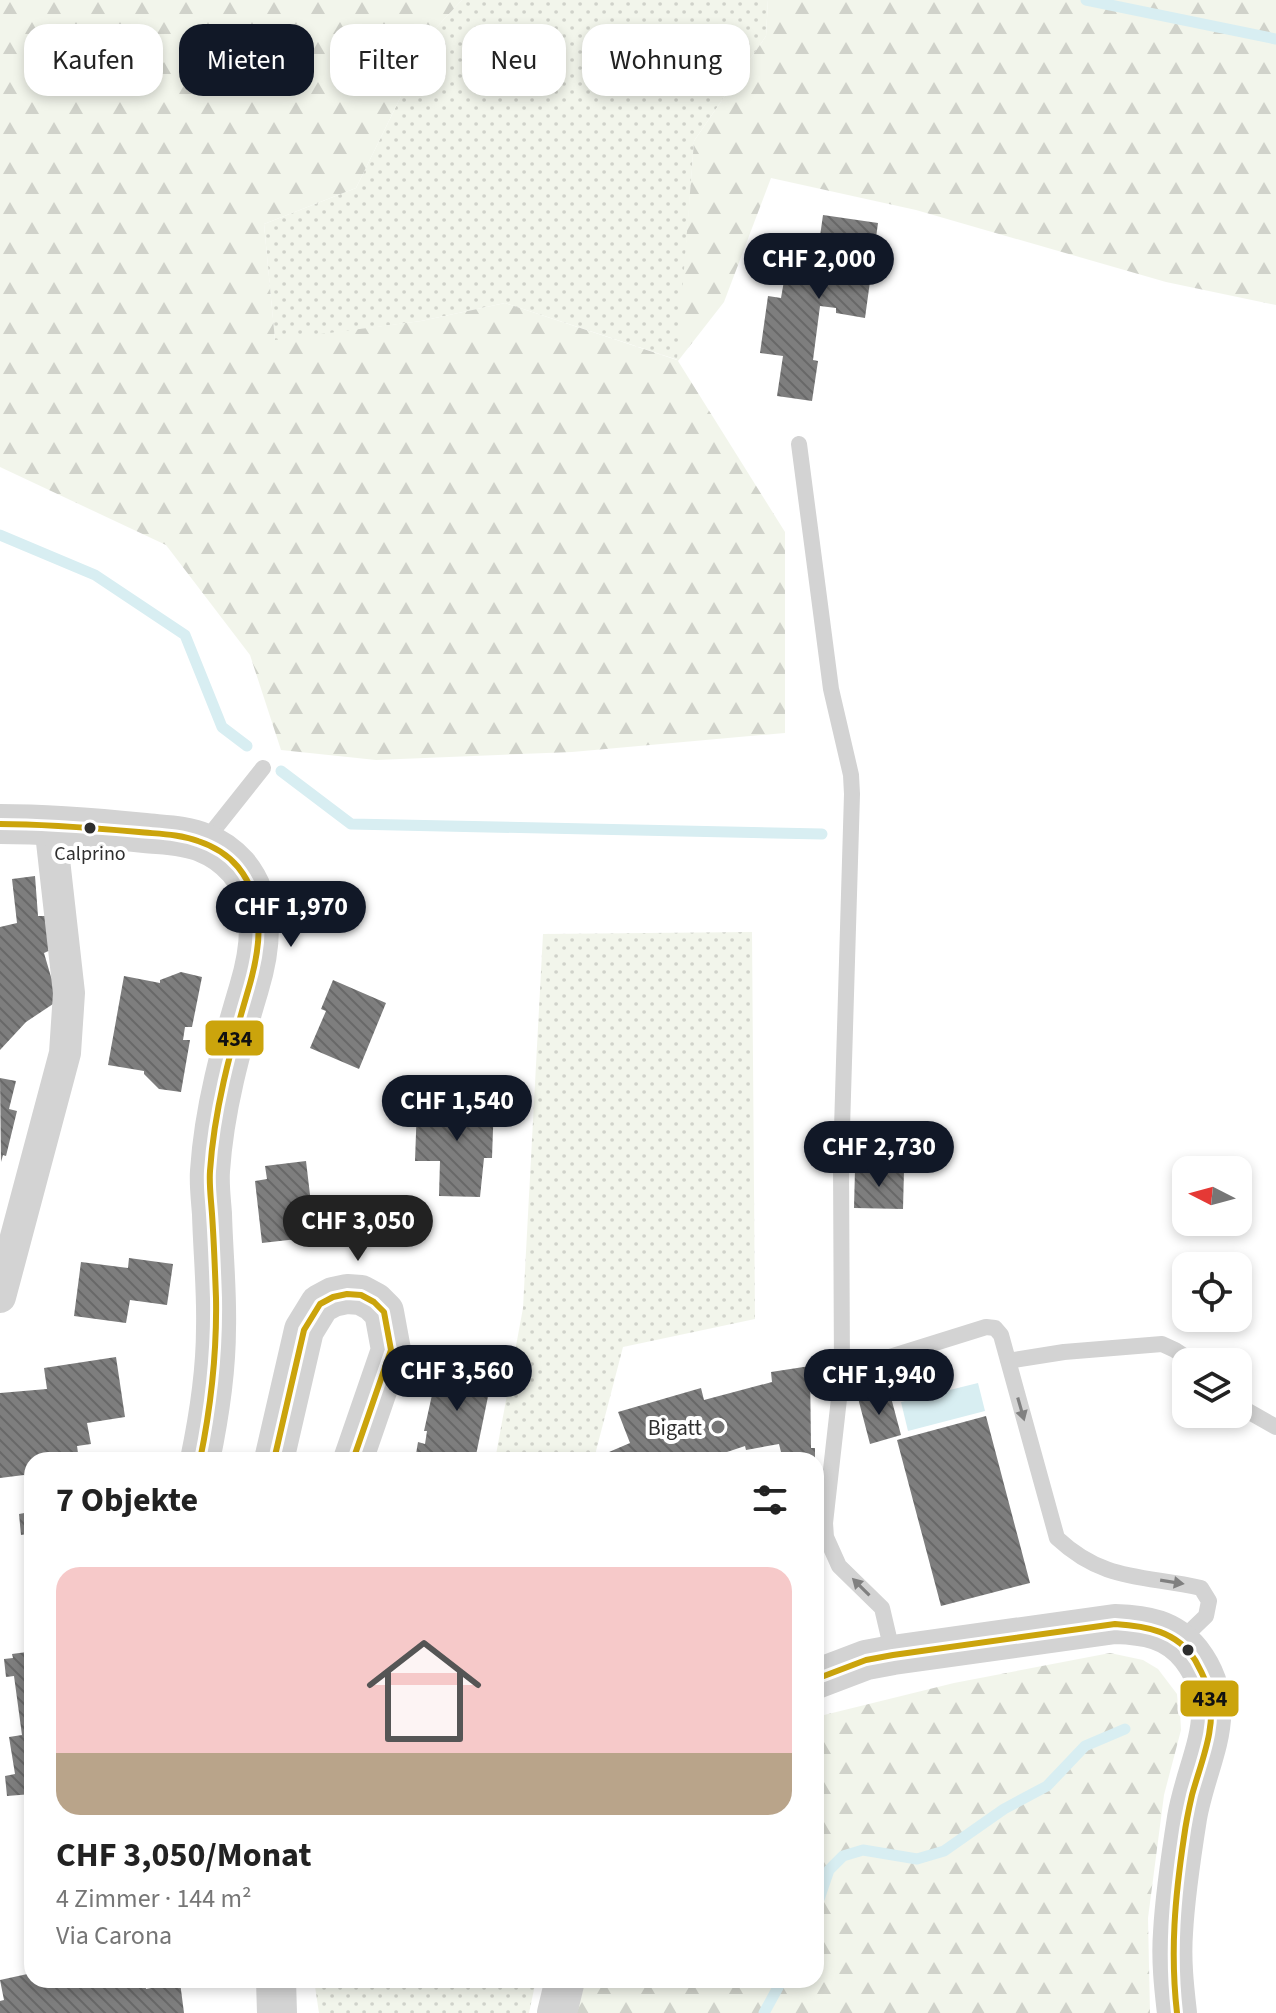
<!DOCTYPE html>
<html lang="de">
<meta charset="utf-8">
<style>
:root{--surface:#fff;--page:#f2f2f2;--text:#222;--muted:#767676;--accent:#111827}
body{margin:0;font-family:"Source Sans 3",sans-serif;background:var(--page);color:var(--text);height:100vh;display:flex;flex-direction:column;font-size:30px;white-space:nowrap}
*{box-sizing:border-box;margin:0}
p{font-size:26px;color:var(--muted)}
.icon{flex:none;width:44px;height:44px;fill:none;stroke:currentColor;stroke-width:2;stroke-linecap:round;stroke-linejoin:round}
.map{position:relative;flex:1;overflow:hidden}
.panel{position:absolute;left:24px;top:1452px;width:800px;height:536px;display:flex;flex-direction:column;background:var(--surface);border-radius:24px;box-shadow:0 4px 12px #0003}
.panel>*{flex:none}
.top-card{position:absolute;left:24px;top:24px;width:800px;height:72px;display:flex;gap:16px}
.needle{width:52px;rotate:276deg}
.tools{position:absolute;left:1172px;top:1156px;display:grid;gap:16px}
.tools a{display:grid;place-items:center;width:80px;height:80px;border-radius:16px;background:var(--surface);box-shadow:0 4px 12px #0003;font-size:40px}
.price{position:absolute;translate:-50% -68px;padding:0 18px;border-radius:28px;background:var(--accent);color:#fff;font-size:26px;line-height:52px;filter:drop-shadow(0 2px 4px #0008)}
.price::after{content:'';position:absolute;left:50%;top:48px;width:24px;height:18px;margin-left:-12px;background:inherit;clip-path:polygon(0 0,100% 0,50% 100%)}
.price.selected{background:#222;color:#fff}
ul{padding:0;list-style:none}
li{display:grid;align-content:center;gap:16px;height:424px;padding:0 32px}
li span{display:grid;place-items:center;height:248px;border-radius:24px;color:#555}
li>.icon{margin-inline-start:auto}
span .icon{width:144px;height:144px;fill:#fffc;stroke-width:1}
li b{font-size:34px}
h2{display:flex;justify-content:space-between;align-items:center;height:96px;padding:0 32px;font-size:34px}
.pill{padding:0 28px;border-radius:24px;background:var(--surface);box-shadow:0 4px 12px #0003;font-size:28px;line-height:72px}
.pill.selected{background:var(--accent);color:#fff}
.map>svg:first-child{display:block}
</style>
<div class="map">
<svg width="1276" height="2013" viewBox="0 0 1276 2013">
<defs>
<pattern id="grass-dots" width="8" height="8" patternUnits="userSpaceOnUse" patternTransform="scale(2)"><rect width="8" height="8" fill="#f2f5eb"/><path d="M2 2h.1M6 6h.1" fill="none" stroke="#d0d2ca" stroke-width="1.8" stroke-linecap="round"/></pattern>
<pattern id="forest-firs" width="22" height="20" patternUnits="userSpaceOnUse" patternTransform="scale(2)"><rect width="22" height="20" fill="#f2f5eb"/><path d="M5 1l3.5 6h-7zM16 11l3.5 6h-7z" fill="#d0d2ca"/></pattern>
<pattern id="building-back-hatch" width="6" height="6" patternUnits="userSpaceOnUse" patternTransform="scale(2)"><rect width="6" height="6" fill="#7e7e7e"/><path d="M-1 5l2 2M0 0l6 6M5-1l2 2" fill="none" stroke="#686868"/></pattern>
</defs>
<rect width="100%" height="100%" fill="#fff"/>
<!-- grass -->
<path fill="url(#grass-dots)" d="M462,0H768L766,36L694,141L678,360L505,303L421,321L275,341L264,224L356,188L433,31Z
M752,932L755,1319L623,1347L596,1451L597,1460H495L523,1308L543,934Z
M314,1980H536L529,2013H319Z"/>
<!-- forest -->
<path fill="url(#forest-firs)" d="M0,0H462L433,31L356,188L264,224L275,340L421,321L505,303L677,360L694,141L766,36L768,0H1276V305L1166,282L916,210L771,178L724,302L678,361L785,532V733L572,752L376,760L281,750L250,655L166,545L0,467Z
M1110,1653L1143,1660L1158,1669L1177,1694L1180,1711L1181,1730L1164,1795L1148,1918L1150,2013H572L584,1980H816V1717L954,1683Z"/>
<!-- water -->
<path fill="#d8eef2" d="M978,1383L985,1411L908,1431L901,1402Z"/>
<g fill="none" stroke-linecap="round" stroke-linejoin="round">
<!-- stream -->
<path stroke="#d8eef2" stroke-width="11" d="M1086,0L1276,39
M0,535L95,575L185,635L222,727L247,746
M281,771L351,824L822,834
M816,1908L829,1870L843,1856L863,1850L917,1859L944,1851L1004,1809L1047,1786L1085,1746L1125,1729
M764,2013L782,1980"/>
</g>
<!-- building -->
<path fill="url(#building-back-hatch)" d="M823,215L878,223L865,318L836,313V308L820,306L813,360L818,361L812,401L777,396L783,356L760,353L768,296L781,298L785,275L814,279Z
M35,876L38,916H45L55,948L44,953L51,977L62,998L26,1022L0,1050V927L17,923L12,879Z
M181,972L202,977L192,1027H185L183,1040H190L181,1092L159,1089L144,1074V1071L108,1065L124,976L160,983V980Z
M333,980L386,1003L359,1069L310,1048L326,1011L321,1009Z
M0,1078L16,1081L9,1109L17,1111L6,1156L3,1155L1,1162Z
M445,1099L494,1100L492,1158H484L480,1197L439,1196L440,1161H415L417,1105L445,1106Z
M306,1161L315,1237L262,1243L255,1181L267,1179L265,1166Z
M855,1169L904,1170L903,1209L854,1208Z
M129,1258L173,1264L167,1305L130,1300L126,1323L74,1316L81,1262L128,1268Z
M464,1355L487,1359L485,1376L492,1377L475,1460H415L418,1442L425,1444L427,1431H424L432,1395L437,1396L442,1368L461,1372Z
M116,1357L125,1417L87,1423L91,1444L77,1446L79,1460H32V1533L21,1535L19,1514L30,1512L24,1475L0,1478V1393L47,1389L44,1368Z
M810,1366L811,1448H815V1460H783L779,1444L746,1450L745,1446L718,1455L719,1457L713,1460H604L602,1455L630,1443L618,1412L701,1388L704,1400L772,1382L771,1372Z
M889,1390L901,1435L870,1444L858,1398Z
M986,1416L1030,1583L941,1606L897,1440Z
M32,1631V1794L7,1796L5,1776L15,1774L9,1737L22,1735L14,1676L6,1677L4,1659L13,1658L12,1654L27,1652L25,1632Z
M32,1973V1980H145L146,1989L180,1982L184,2013H0V2001L4,2000L0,1980Z"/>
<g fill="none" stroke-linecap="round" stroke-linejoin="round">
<!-- service -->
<path stroke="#d3d3d3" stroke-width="16" d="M799,444L831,689L851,775L852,794L841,1162L842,1372L825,1523L826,1537L839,1566L882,1608L893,1655
M205,841L263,768
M1008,1361L1064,1352L1162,1344L1175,1350L1193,1362
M842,1372L986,1327L995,1328L1001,1335L1057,1538C1104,1582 1144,1575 1201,1588L1209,1601L1206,1616L1180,1641
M1238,1403L1246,1410L1276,1427"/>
<!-- minor -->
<path stroke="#d3d3d3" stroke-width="32" d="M0,1297L65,1053L69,993L52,842V824"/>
<!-- tertiary -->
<path stroke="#d3d3d3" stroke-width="40" d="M0,824C49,824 96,828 145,833C164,835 186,835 204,843C217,848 229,857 238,867C267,902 261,948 249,988C231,1048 214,1109 210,1171C209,1185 211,1200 212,1214C213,1252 217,1290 216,1328C216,1373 209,1417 200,1460
M274,1460L304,1330L320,1304L333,1297L347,1294L361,1295L374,1302L384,1312L391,1350L353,1460
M816,1679L866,1660L893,1655L1115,1624C1146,1625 1171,1629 1191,1654C1234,1710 1197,1758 1187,1818C1181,1856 1175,1895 1173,1933C1171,1960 1174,1987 1177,2013
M276,1980L277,2013
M557,2013L565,1980"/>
<!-- bus-1 casing -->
<g stroke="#fff" stroke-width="12">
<path id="bus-1" d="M0,824C46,824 93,828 139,832C159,834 179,834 198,841C213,846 228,855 238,867C268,904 260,952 247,994C230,1052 214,1111 210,1171C209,1185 211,1199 212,1214C214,1242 215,1270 216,1298C217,1353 211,1406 200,1460
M274,1460L304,1330L320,1304L333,1297L347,1294L361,1295L374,1302L384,1312L391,1350L353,1460
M816,1679L866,1660L893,1655L1115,1624C1146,1626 1177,1631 1195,1660C1201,1671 1207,1681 1209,1693C1217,1727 1201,1762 1192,1795C1189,1808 1186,1822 1184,1837C1175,1897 1170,1952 1177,2013"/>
</g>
<!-- bus-1 -->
<use href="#bus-1" stroke="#cba40c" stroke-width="6"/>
</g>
<!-- one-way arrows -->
<defs><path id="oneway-solid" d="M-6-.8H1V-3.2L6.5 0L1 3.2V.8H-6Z" transform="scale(2)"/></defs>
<g fill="#808080">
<use href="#oneway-solid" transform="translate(1021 1409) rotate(74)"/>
<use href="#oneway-solid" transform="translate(1172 1582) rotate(9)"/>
<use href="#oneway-solid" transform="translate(861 1587) rotate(-135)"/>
</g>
<!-- markers -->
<g fill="#2e2e2e" stroke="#fff" stroke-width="3">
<circle cx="90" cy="828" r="7"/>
<circle cx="1188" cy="1650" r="7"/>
</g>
<circle fill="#777" stroke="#fff" stroke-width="3" cx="718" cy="1427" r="8"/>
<g text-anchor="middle" stroke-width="8" stroke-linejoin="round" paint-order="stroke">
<!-- bus labels -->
<g font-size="20" fill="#2e2e2e" stroke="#fff">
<text x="90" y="860">Calprino</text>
</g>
<!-- poi labels -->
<g font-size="22" fill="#2e2e2e" stroke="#fff" text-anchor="end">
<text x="702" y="1435">Bigatt</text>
</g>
</g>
<g stroke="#fff" stroke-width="3">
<rect x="204" y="1019" width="61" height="38" rx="8" fill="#cba40c"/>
<rect x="1179" y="1679" width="61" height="39" rx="8" fill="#cba40c"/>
</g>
<g font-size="22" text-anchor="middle" font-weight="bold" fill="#111">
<text x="235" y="1046">434</text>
<text x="1210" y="1706">434</text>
</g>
</svg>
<div class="tools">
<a><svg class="needle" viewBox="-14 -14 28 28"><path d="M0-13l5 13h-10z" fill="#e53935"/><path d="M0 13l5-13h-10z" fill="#767676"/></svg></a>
<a><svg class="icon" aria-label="locate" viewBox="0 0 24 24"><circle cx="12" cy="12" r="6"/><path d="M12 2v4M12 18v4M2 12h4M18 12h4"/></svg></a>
<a><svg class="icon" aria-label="layers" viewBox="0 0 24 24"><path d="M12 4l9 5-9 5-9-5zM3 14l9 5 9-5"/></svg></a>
</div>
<b class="price" style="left:819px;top:301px">CHF 2,000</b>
<b class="price" style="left:291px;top:949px">CHF 1,970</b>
<b class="price" style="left:457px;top:1143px">CHF 1,540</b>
<b class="price" style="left:879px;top:1189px">CHF 2,730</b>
<b class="price selected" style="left:358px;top:1263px">CHF 3,050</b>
<b class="price" style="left:457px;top:1413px">CHF 3,560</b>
<b class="price" style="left:879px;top:1417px">CHF 1,940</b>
<div class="top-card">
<a class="pill">Kaufen</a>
<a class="pill selected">Mieten</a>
<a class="pill">Filter</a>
<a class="pill">Neu</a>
<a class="pill">Wohnung</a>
</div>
<section class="panel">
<h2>7 Objekte<svg class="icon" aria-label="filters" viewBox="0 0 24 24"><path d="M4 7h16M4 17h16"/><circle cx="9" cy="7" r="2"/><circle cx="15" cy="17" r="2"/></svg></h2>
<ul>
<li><span style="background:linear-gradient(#f6c9c9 75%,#b9a48a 0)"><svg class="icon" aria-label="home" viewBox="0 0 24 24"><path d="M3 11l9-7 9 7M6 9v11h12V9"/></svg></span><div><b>CHF 3,050/Monat</b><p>4 Zimmer · 144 m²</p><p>Via Carona</p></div></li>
</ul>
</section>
</div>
